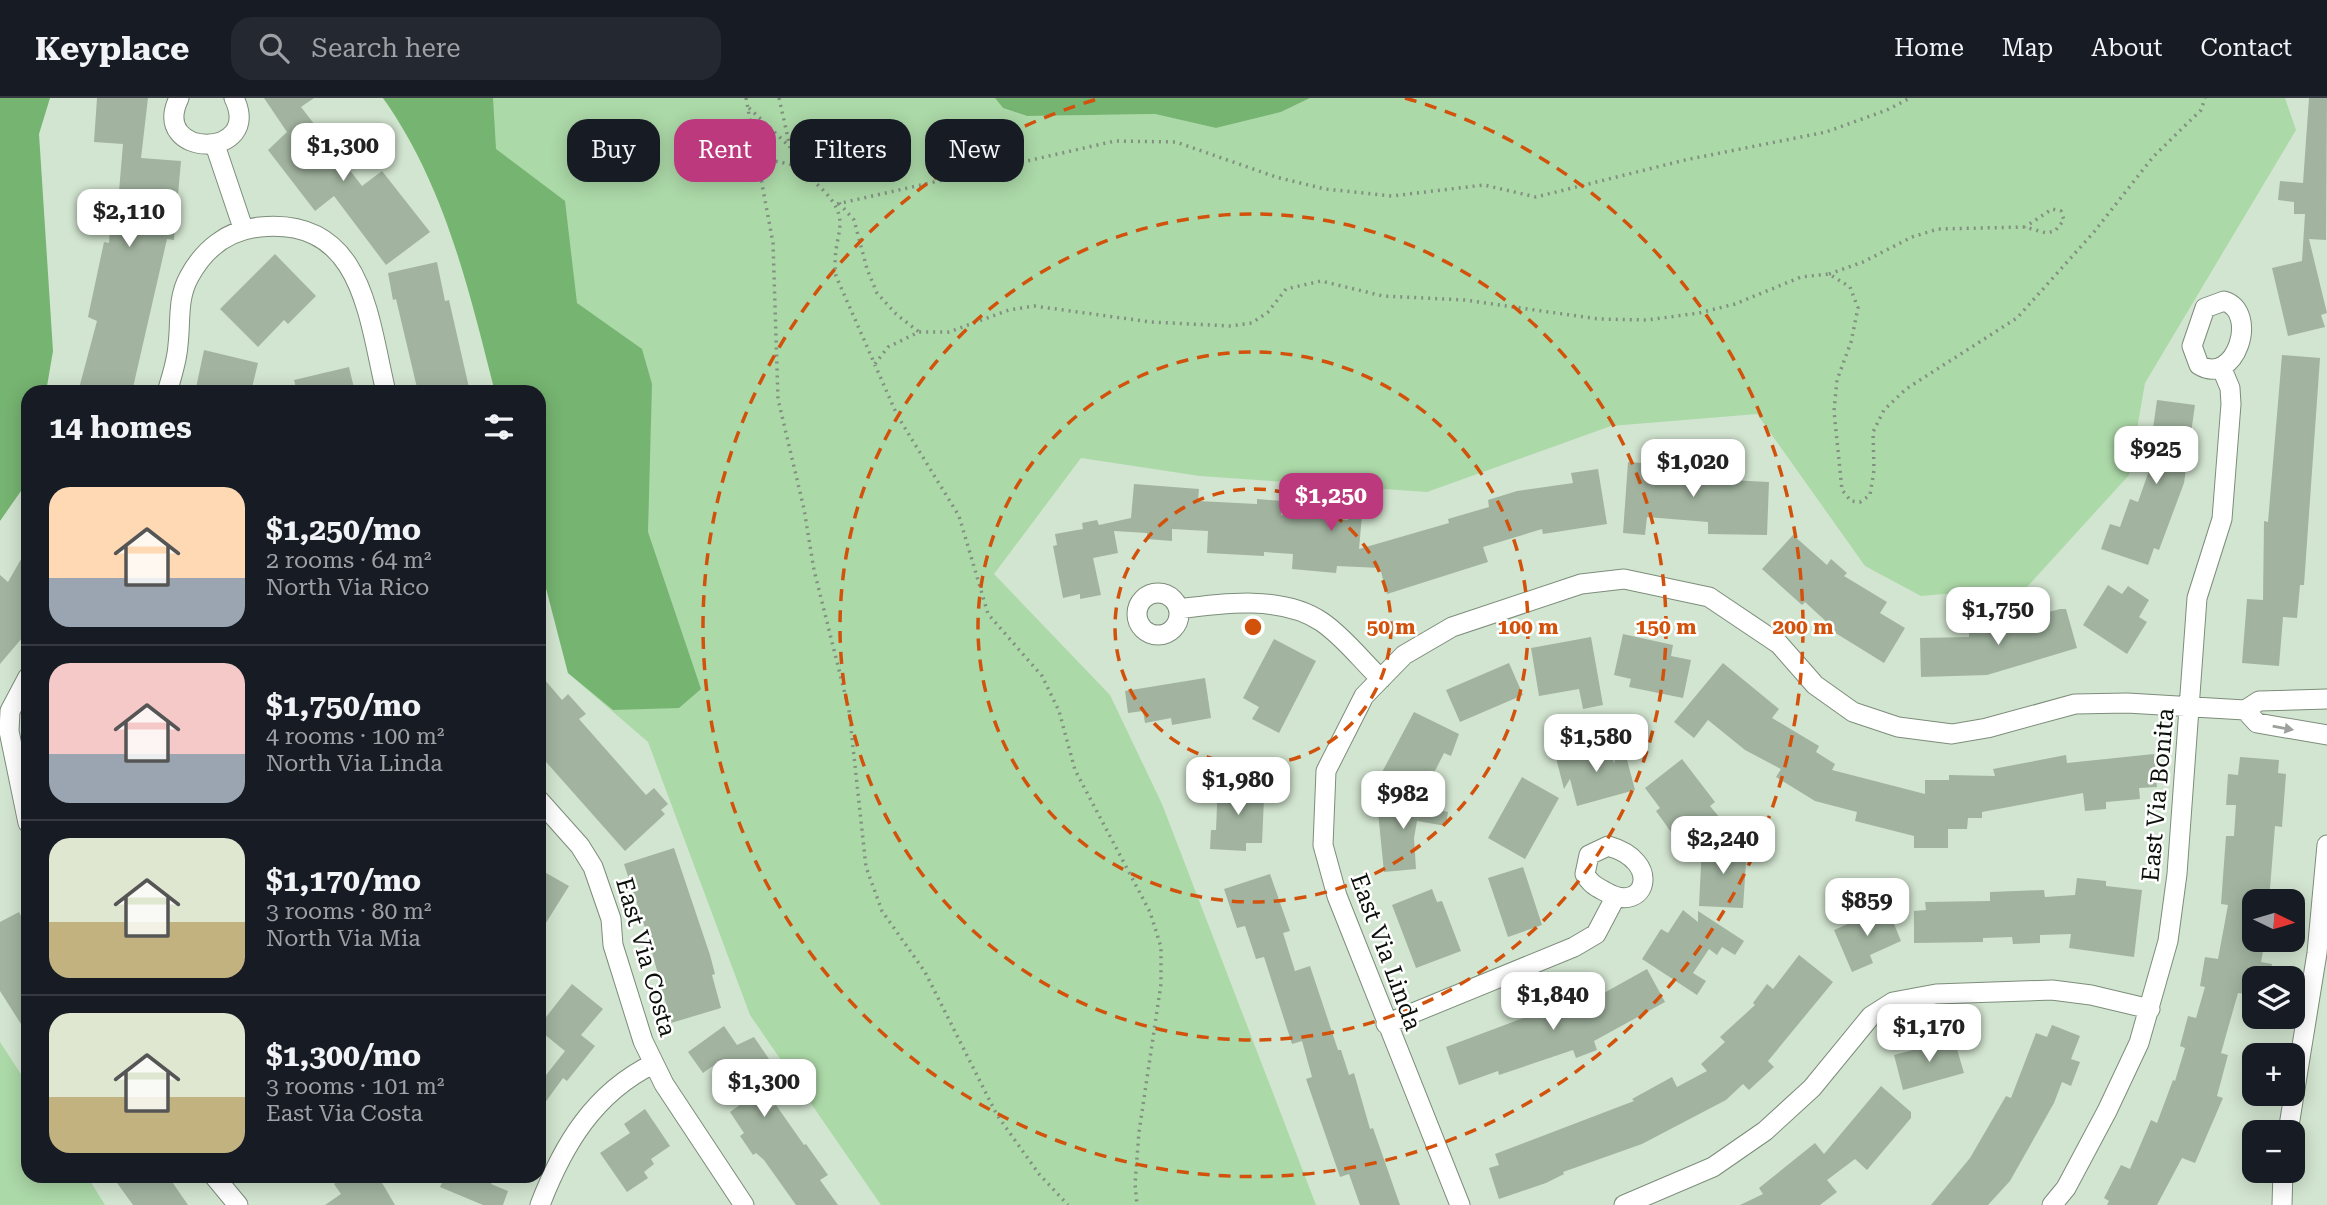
<!DOCTYPE html>
<meta charset="utf-8">
<style>
:root{--surface:#171b24;--page:#242831;--text:#f1f3f6;--muted:#9ea1a6;--line:#363941;--accent:#bd397d}
body{margin:0;font-family:"Roboto Serif",serif;background:var(--page);color:var(--text);height:100vh;display:flex;flex-direction:column;font-size:26px;white-space:nowrap}
*{box-sizing:border-box;margin:0}
p{font-size:23px;color:var(--muted)}
.icon{flex:none;width:38px;height:38px;fill:none;stroke:currentColor;stroke-width:2;stroke-linecap:round;stroke-linejoin:round}
.map{position:relative;flex:1;overflow:hidden}
.sheet{position:absolute;left:21px;top:287px;width:525px;height:798px;display:flex;flex-direction:column;background:var(--surface);border-radius:21px;box-shadow:0 4px 18px #0003}
.sheet>*{flex:none}
.guide{position:absolute;left:567px;top:21px;width:665px;height:63px;display:flex;gap:14px}
.needle{width:46px;rotate:95deg}
.tools{position:absolute;left:2242px;top:791px;display:grid;gap:14px}
.tools a{display:grid;place-items:center;width:63px;height:63px;border-radius:14px;background:var(--surface);box-shadow:0 4px 18px #0003;font-size:35px}
.price{position:absolute;translate:-50% -60px;padding:0 16px;border-radius:14px;background:#fff;color:#222;font-size:23px;line-height:46px;filter:drop-shadow(0 2px 4px #0008)}
.price::after{content:'';position:absolute;left:50%;top:42px;width:21px;height:16px;margin-left:-10px;background:inherit;clip-path:polygon(0 0,100% 0,50% 100%)}
.price.current{background:var(--accent);color:#fff}
ul{padding:0;list-style:none}
li{display:flex;align-items:center;gap:21px;height:175px;padding:0 28px}
li+li{border-top:2px solid var(--line)}
li span{display:grid;place-items:center;flex:none;width:196px;height:140px;border-radius:21px;color:#555}
li>.icon{margin-inline-start:auto}
span .icon{width:84px;height:84px;fill:#fffc;stroke-width:1}
li b{font-size:30px}
h2{display:flex;justify-content:space-between;align-items:center;height:84px;padding:0 28px;font-size:30px}
.tag{padding:0 24px;border-radius:21px;background:var(--surface);box-shadow:0 4px 18px #0003;font-size:24px;line-height:63px}
.tag.current{background:var(--accent);color:#fff}
header{display:flex;align-items:center;gap:42px;box-sizing:border-box;height:98px;padding:0 35px;background:var(--surface);border-bottom:2px solid var(--line)}
header strong{font-size:33px}
nav{display:flex;gap:38px;margin-inline-start:auto;font-size:24px}
.search{width:490px;height:63px;background:var(--page);display:flex;align-items:center;gap:18px;box-sizing:border-box;padding:0 24px;border-radius:21px;color:var(--muted);font-size:26px}
.map>svg:first-child{display:block}
</style>
<header>
<strong>Keyplace</strong>
<div class="search"><svg class="icon" aria-label="search" viewBox="0 0 24 24"><circle cx="10" cy="10" r="6"/><path d="M15 15l6 6"/></svg>Search here</div>
<nav><a>Home</a><a>Map</a><a>About</a><a>Contact</a></nav>
</header>
<div class="map">
<svg width="2327" height="1107" viewBox="0 0 2327 1107">
<rect width="100%" height="100%" fill="#d2e5d0"/>
<!-- green -->
<path fill="#acd9a8" d="M383,0H995L1003,10L1027,18L1155,16L1216,30L1281,14L1310,0H2285L2296,32L2145,285L2129,377L2027,489L1921,498L1865,468L1757,316L1611,328L1427,394L1200,378L1081,360L994,476L1110,597L1162,706L1316,1107H881L750,917L648,644L568,575L539,463V294H495C469,192 445,87 383,0Z
M0,944L28,987V1078H87L105,1107H0Z"/>
<!-- water -->
<path fill="#76b471" d="M0,0H50L39,36L53,253L46,294H28V383L0,423Z
M383,0H493L496,51L565,103L577,205L642,251L652,286L648,434L701,591L679,610L613,612L568,575L539,463V294H495C469,192 445,87 383,0Z
M995,0H1310L1281,14L1216,30L1155,16L1027,18L1003,10Z"/>
<!-- building -->
<path fill="#a2b4a0" d="M97,0H148L141,60L181,63L174,142L167,141L132,294H78L97,223L88,219L104,144L109,145L112,105H118L123,46L94,44Z
M264,0H314L301,9L362,88L382,73L430,134L386,167L334,98L315,113L268,52L287,34Z
M2309,0H2327L2326,142L2309,141L2327,215L2321,217L2325,229L2288,238L2272,170L2302,163L2305,116H2294V104L2278,102L2280,83L2303,85Z
M275,156L316,198L288,226L284,222L258,249L220,211Z
M437,164L445,203L449,202L470,294H418L396,201L393,202L388,175Z
M204,252L258,265L251,294H203L196,290Z
M2282,257L2320,260L2304,487H2300L2297,520L2283,519L2279,568L2242,565L2247,501L2263,502L2264,423L2268,424Z
M349,269L354,290L346,294H297L294,282Z
M2157,302L2195,307L2184,385L2159,452L2154,450L2148,467L2101,451L2110,426L2120,429L2130,401L2138,404L2151,367L2148,366Z
M1673,350L1693,351L1691,380L1769,384L1767,437L1708,436V424L1647,419L1645,437L1623,435L1628,364L1672,367Z
M1598,371L1607,426L1543,436L1542,431L1483,449L1488,464L1387,496L1380,470L1337,468L1336,475L1292,471L1293,456L1264,454V458L1207,455L1208,433L1172,431V443L1147,441V435L1114,433L1118,455L1093,460L1101,497L1080,501V496L1063,500L1053,448L1057,447L1055,436L1083,431L1082,425L1097,422L1099,427L1131,420L1134,386L1199,391L1198,403L1257,406V401L1282,403L1281,417L1348,422L1349,395L1364,396L1359,451L1449,425L1448,421L1489,409L1488,402L1517,393L1573,385L1571,375Z
M1793,437L1827,467L1831,461L1847,475L1844,478L1887,504L1880,515L1905,530L1884,565L1829,531L1831,528L1805,504L1802,507L1762,471Z
M28,449V533L0,566V477L8,484Z
M2108,487L2122,496L2128,488L2149,502L2139,519L2147,524L2127,556L2083,527Z
M2060,511H2066L2077,550L1987,577L1921,579L1920,540L1969,539V531L1989,530Z
M1623,536L1673,547L1671,558L1691,562L1683,600L1629,589L1631,581L1614,577Z
M1591,539L1603,607L1583,611L1579,591L1539,598L1531,550Z
M1274,541L1316,563L1279,635L1252,621L1259,609L1243,600Z
M1509,565L1523,597L1460,624L1446,592Z
M1723,565L1779,611L1772,620L1819,648L1816,654L1835,666L1832,672L1925,696V682H1949V677L1995,678L1993,671L2066,657L2067,665L2154,656L2157,689L2139,690L2140,701L2106,704V711L2085,713L2083,695L1982,714V720H1968L1967,731H1948V750H1914V738L1855,723L1857,714L1815,703L1776,679L1781,671L1745,652L1708,622L1694,640L1674,624Z
M539,575L562,602L568,596L586,616L579,621L646,697L654,690L668,706L661,712L665,716L625,753L539,656Z
M1205,580L1211,620L1172,627L1171,620L1145,625L1143,613L1128,615L1125,593Z
M1414,614L1459,636L1451,658L1444,655L1422,699L1380,678Z
M1620,635L1635,692L1577,708L1570,681L1564,691L1556,660L1604,647L1606,656L1611,654L1614,666Z
M2240,659L2279,662L2278,675L2286,676L2282,729L2275,728L2269,803H2254V842L2265,843L2261,864L2272,866L2270,880H2254V897L2238,895L2221,955L2228,957L2217,998L2223,1000L2195,1065L2182,1060L2157,1107H2107L2109,1103L2104,1100L2121,1067L2130,1071L2151,1022L2157,1025L2173,982L2175,983L2185,950L2180,948L2188,918L2196,920L2205,889L2200,888L2205,859L2218,861L2228,807L2221,806L2226,738H2234L2236,707H2226L2228,676L2238,677Z
M1682,661L1715,704L1710,708L1720,720L1690,744L1678,729L1671,734L1656,713L1660,710L1645,690Z
M1522,679L1559,700L1525,761L1488,740Z
M1218,684L1259,686L1258,700H1264L1262,745H1246V753L1210,751L1211,732H1216Z
M1421,701L1418,708L1448,714L1446,728L1417,723L1414,740L1416,771L1384,774L1377,704Z
M1702,747L1747,749L1743,810L1699,808Z
M674,750L710,857L715,876L712,877L721,910L671,925L648,839L624,766Z
M1523,769L1542,827L1508,839L1488,780Z
M539,771L569,788L539,836Z
M1270,776L1290,833L1283,835L1295,873L1310,868L1338,952H1341L1349,977L1354,975L1370,1031L1373,1030L1400,1107H1360L1349,1076L1340,1079L1306,981L1312,979L1302,943L1292,946L1264,859L1256,861L1245,828L1237,830L1224,791Z
M2077,780L2106,783V788L2142,792L2134,859L2069,850L2071,836L2040,837V845L2013,846L2012,839L1983,840V844L1914,845V813L1926,812L1925,804L1990,803V794L2044,792L2045,799L2075,797Z
M1432,791L1437,804L1442,803L1461,853L1416,870L1392,807Z
M1887,809L1901,843L1870,857L1873,865L1852,874L1834,832Z
M1683,812L1698,824V813L1744,843L1735,857L1722,849L1717,857L1709,851L1693,875L1706,883L1697,897L1642,861L1661,831L1668,835Z
M19,814L28,831V937L0,893V824Z
M1799,857L1833,884L1768,963L1774,969L1749,992L1743,986L1726,1002L1642,1046L1563,1074L1564,1076L1546,1085L1499,1101L1489,1070L1499,1067L1495,1056L1634,1003L1632,1001L1672,979L1677,989L1707,973L1701,966L1725,944L1720,939L1755,907L1753,905L1767,886L1773,891Z
M1647,871L1665,904L1594,943L1597,952L1576,960L1573,952L1499,977L1498,973L1459,987L1446,949L1558,907L1562,918L1595,905L1593,901Z
M572,886L603,911L581,937L595,948L567,983L563,980L539,1013V986L565,953L539,932V928Z
M2052,927L2080,938L2071,961L2080,964L2071,988L2062,984L2054,1005L2010,1083L1988,1107H1931L1970,1060L2006,998L2011,1000L2036,935L2047,939Z
M724,928L737,947L754,939L769,961L760,967L766,976L748,988L766,1013L776,1007L804,1047L806,1046L828,1077L820,1082L838,1107H796L764,1062L756,1055L753,1057L740,1038L744,1035L730,1014L741,1006L714,967L703,975L688,954Z
M1954,941L1964,975L1903,992L1894,957Z
M1881,988L1911,1014V1020L1867,1072L1855,1061L1827,1082L1837,1094L1820,1107H1740L1763,1096L1759,1090L1815,1045L1824,1056Z
M645,1011L670,1048L651,1061L654,1066L644,1074L648,1080L627,1094L600,1055L630,1035L624,1026Z
M112,1078H168L188,1107H133Z
M346,1078H378L395,1107H325L341,1096L334,1086Z
M445,1078H495L491,1086L508,1093L503,1107H483L440,1089Z"/>
<g fill="none" stroke-linecap="round" stroke-linejoin="round">
<!-- street casing -->
<g stroke="#7c8d7a" stroke-width="21">
<path id="street" d="M179,0C149,61 264,62 234,0
M215,47L243,130
M2224,203C2260,214 2235,289 2199,267L2192,248L2205,210Z
M167,294C172,278 177,263 178,247C181,223 177,201 189,179C204,151 228,132 260,129C363,119 368,219 386,294
M1137 516a21 21 0 1 1 42 0a21 21 0 1 1-42 0Z
M1179,511C1223,505 1283,497 1322,524C1344,539 1362,563 1381,581
M28,579L10,613L9,633L28,725
M2245,612L2257,625L2327,637
M539,702L580,748L593,769L611,821L613,847L643,943L664,986L744,1107
M1608,748C1663,763 1646,817 1606,794C1597,789 1590,786 1585,776L1589,757Z
M1386,926L1574,849L1596,836L1615,800
M2288,1034L2317,855L2327,747
M214,1078L238,1107
M540,1107C563,1047 594,995 653,966
M1460,1107L1337,798L1323,747L1326,673L1364,598L1404,557L1452,529L1581,486L1624,481L1709,499L1779,546L1815,587L1853,614L1898,629L1952,636L1987,630L2075,606L2127,605L2245,612L2259,603L2327,601
M1624,1107L1713,1069L1765,1033L1812,990L1871,918L1893,904L1936,896L2052,892L2091,897L2150,911
M2052,1107L2066,1090L2107,1013L2139,945L2168,843L2177,776L2197,500L2222,421L2231,306L2230,290L2222,271
M2282,1107L2283,1073"/>
</g>
<!-- path -->
<path stroke="#829081" stroke-width="3.5" stroke-dasharray="2 5" stroke-linecap="butt" d="M746,0L773,145L778,301L804,411L814,472L849,612L866,769L882,813L925,874L997,1017L1039,1076L1068,1107
M779,0L790,49L799,68
M749,10L789,48
M756,56C772,65 783,63 798,69C805,72 813,82 818,87C858,125 830,133 836,178L897,317L959,418L988,516L1042,578L1059,613L1075,672L1150,814L1161,849V886L1139,1034L1135,1086L1137,1107
M839,105L854,122L867,171L877,195L896,216L919,234
M837,106L1115,43L1176,44L1276,79L1325,91L1392,98L1484,87L1536,99L1685,62L1826,34L1887,12L1910,0
M1829,176L1863,164L1912,139L1938,131L2025,129L2046,135L2055,133L2064,122L2061,113L2052,111L2025,129
M875,266L888,249L919,234H949L1009,212L1034,208L1151,224L1231,228L1252,225L1268,214L1286,191L1321,183L1383,198L1465,202L1598,221L1647,222L1699,215L1735,206L1801,179L1829,176L1850,189L1858,210L1851,244L1837,282L1834,313L1842,392L1851,403L1860,404L1870,397L1874,372L1873,334L1884,312L1906,291L2017,220L2094,134L2153,59L2201,12L2205,0"/>
<!-- street -->
<use href="#street" stroke="#fff" stroke-width="19"/>
</g>
<!-- one-way arrows -->
<defs><path id="oneway-solid" d="M-6-.8H1V-3.2L6.5 0L1 3.2V.8H-6Z" transform="scale(1.75)"/></defs>
<use fill="#9da09d" href="#oneway-solid" transform="translate(2283 630) rotate(10)"/>
<!-- distance rings -->
<g fill="none" stroke="#d2520c" stroke-width="3.5" stroke-dasharray="12 9">
<circle cx="1253" cy="529" r="138"/>
<circle cx="1253" cy="529" r="275"/>
<circle cx="1253" cy="529" r="413"/>
<path d="M1405 0A550 550 0 1 1 1101 0"/>
</g>
<g text-anchor="middle" stroke-width="5" stroke-linejoin="round" paint-order="stroke">
<!-- street labels -->
<g font-size="24" fill="#0b110a" stroke="#fff">
<text transform="translate(2158 697) rotate(-85)" y="8">East Via Bonita</text>
<text transform="translate(1386 854) rotate(70)" y="8">East Via Linda</text>
<text transform="translate(646 859) rotate(74)" y="8">East Via Costa</text>
</g>
</g>
<circle cx="1253" cy="529" r="10" fill="#d2520c" stroke="#fff" stroke-width="3.5"/>
<g font-size="21" text-anchor="middle" font-weight="bold" fill="#d2520c" stroke="#fff" stroke-width="5" stroke-linejoin="round" paint-order="stroke">
<text x="1391" y="536">50 m</text>
<text x="1528" y="536">100 m</text>
<text x="1666" y="536">150 m</text>
<text x="1803" y="536">200 m</text>
</g>
</svg>
<div class="tools">
<a><svg class="needle" viewBox="-14 -14 28 28"><path d="M0-13l5 13h-10z" fill="#e53935"/><path d="M0 13l5-13h-10z" fill="#9ea1a6"/></svg></a>
<a><svg class="icon" aria-label="layers" viewBox="0 0 24 24"><path d="M12 4l9 5-9 5-9-5zM3 14l9 5 9-5"/></svg></a>
<a>+</a>
<a>−</a>
</div>
<b class="price" style="left:343px;top:85px">$1,300</b>
<b class="price" style="left:129px;top:151px">$2,110</b>
<b class="price" style="left:2156px;top:388px">$925</b>
<b class="price" style="left:1693px;top:401px">$1,020</b>
<b class="price current" style="left:1331px;top:435px">$1,250</b>
<b class="price" style="left:1998px;top:549px">$1,750</b>
<b class="price" style="left:1596px;top:676px">$1,580</b>
<b class="price" style="left:1238px;top:719px">$1,980</b>
<b class="price" style="left:1403px;top:733px">$982</b>
<b class="price" style="left:1723px;top:778px">$2,240</b>
<b class="price" style="left:1867px;top:840px">$859</b>
<b class="price" style="left:1553px;top:934px">$1,840</b>
<b class="price" style="left:1929px;top:966px">$1,170</b>
<b class="price" style="left:764px;top:1021px">$1,300</b>
<div class="guide">
<a class="tag">Buy</a>
<a class="tag current">Rent</a>
<a class="tag">Filters</a>
<a class="tag">New</a>
</div>
<section class="sheet">
<h2>14 homes<svg class="icon" aria-label="filters" viewBox="0 0 24 24"><path d="M4 7h16M4 17h16"/><circle cx="9" cy="7" r="2"/><circle cx="15" cy="17" r="2"/></svg></h2>
<ul>
<li><span style="background:linear-gradient(#ffd9b3 65%,#9aa5b1 0)"><svg class="icon" aria-label="home" viewBox="0 0 24 24"><path d="M3 11l9-7 9 7M6 9v11h12V9"/></svg></span><div><b>$1,250/mo</b><p>2 rooms · 64 m²</p><p>North Via Rico</p></div></li>
<li><span style="background:linear-gradient(#f6c9c9 65%,#9aa5b1 0)"><svg class="icon" aria-label="home" viewBox="0 0 24 24"><path d="M3 11l9-7 9 7M6 9v11h12V9"/></svg></span><div><b>$1,750/mo</b><p>4 rooms · 100 m²</p><p>North Via Linda</p></div></li>
<li><span style="background:linear-gradient(#dfe7d0 60%,#c2b280 0)"><svg class="icon" aria-label="home" viewBox="0 0 24 24"><path d="M3 11l9-7 9 7M6 9v11h12V9"/></svg></span><div><b>$1,170/mo</b><p>3 rooms · 80 m²</p><p>North Via Mia</p></div></li>
<li><span style="background:linear-gradient(#dfe7d0 60%,#c2b280 0)"><svg class="icon" aria-label="home" viewBox="0 0 24 24"><path d="M3 11l9-7 9 7M6 9v11h12V9"/></svg></span><div><b>$1,300/mo</b><p>3 rooms · 101 m²</p><p>East Via Costa</p></div></li>
</ul>
</section>
</div>
